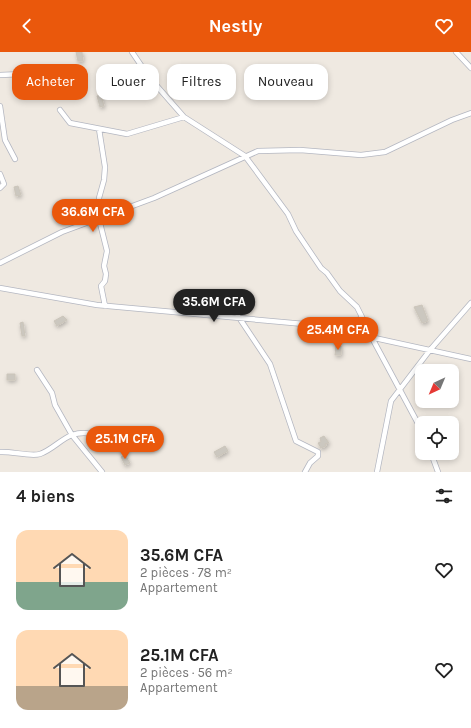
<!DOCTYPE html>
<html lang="fr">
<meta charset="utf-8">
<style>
:root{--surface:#fff;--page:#f6f6f6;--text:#222;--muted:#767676;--accent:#ea580c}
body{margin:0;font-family:Karla,sans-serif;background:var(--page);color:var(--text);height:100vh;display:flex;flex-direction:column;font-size:15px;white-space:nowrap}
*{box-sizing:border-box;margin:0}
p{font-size:13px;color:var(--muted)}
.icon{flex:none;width:22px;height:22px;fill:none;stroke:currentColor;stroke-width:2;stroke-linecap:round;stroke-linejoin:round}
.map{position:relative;height:420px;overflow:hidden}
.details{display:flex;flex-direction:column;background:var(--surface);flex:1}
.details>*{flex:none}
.top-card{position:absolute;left:12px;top:12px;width:447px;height:36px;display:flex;gap:8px}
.needle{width:26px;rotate:224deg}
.tools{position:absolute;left:415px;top:312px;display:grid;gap:8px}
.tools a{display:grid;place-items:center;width:44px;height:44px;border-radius:8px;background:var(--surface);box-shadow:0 2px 6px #0003;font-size:20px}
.price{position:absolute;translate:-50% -34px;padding:0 9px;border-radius:14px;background:var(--accent);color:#fff;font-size:13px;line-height:26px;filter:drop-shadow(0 1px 2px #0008)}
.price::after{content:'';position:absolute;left:50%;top:24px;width:12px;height:9px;margin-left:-6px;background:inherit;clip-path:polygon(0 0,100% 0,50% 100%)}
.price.current{background:#222;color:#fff}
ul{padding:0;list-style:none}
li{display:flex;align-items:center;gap:12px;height:100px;padding:0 16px}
li span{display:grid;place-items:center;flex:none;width:112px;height:80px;border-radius:12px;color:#555}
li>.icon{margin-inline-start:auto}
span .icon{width:48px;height:48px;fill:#fffc;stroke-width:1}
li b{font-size:17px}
h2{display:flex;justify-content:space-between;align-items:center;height:48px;padding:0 16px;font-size:17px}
.tag{padding:0 14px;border-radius:12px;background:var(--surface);box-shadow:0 2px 6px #0003;font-size:14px;line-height:36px}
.tag.current{background:var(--accent);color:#fff}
header{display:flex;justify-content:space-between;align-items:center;height:52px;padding:0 16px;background:var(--accent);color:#fff;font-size:18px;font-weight:700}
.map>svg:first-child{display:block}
</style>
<header><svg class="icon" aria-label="back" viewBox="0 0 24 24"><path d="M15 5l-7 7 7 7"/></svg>Nestly<svg class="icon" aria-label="heart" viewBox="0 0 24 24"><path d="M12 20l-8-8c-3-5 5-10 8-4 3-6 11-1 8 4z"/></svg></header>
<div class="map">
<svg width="471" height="420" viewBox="0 0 471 420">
<defs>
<filter id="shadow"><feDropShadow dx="1" dy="2" stdDeviation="2" flood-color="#0004"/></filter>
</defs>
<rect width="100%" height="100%" fill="#efe9e1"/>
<!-- building -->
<path fill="#cbc7bf" stroke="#cbc5ba" filter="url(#shadow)" d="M76,0H82L83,9H78Z
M101,43L104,54L100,55L97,44Z
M18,134L21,143L16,144L14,135Z
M83,154L87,167L84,169L79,155Z
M422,253L428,269L422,271L414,255Z
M63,264L67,268L57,274L54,269Z
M23,270L25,284H22L20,271Z
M336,294H341V303H335Z
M7,322H15V328H7Z
M324,384L329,391L325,392L326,394L321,396L318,391L321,390L320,386Z
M225,394L228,399L217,405L214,400Z
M125,403L130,411L125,413L121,405Z"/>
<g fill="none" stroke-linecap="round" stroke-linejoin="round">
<!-- street casing -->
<g stroke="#b4b7c1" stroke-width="6">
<path id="street" d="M132,0L149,25L184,65L245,104L288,162L296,179L321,216L327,221L340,239L357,255L362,265L347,279
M456,0L471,16
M0,23L46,21
M0,54L5,88L15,107
M60,58L70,71L127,82L184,65
M99,77L105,115L104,128L99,146L100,171L107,199L104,214L106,222L105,229L101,234L105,254
M0,122L4,132L0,136
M0,211L62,180L154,146L258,99L300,98L361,103L385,100L452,68L471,61
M0,236L97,253L315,273L471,307
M238,264L270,312L296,389L318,400V404L310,411L305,420
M371,284L422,379
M37,318L52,341L55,353L72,383L102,420
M0,400C11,399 31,405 40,402C52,398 61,387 72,383C89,377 109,386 122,396
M431,401L438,420
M377,420L391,349L430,298L471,251"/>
</g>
<!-- street -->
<use href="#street" stroke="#fff" stroke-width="4.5"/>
</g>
</svg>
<div class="tools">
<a><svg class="needle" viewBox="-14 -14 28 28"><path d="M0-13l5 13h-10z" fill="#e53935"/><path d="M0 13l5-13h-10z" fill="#767676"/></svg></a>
<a><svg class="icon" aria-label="locate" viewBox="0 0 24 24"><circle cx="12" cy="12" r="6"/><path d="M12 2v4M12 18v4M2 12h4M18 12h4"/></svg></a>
</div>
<b class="price" style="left:93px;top:181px">36.6M CFA</b>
<b class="price current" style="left:214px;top:271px">35.6M CFA</b>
<b class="price" style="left:338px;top:299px">25.4M CFA</b>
<b class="price" style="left:125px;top:408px">25.1M CFA</b>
<div class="top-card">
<a class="tag current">Acheter</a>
<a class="tag">Louer</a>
<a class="tag">Filtres</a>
<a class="tag">Nouveau</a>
</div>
</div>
<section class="details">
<h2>4 biens<svg class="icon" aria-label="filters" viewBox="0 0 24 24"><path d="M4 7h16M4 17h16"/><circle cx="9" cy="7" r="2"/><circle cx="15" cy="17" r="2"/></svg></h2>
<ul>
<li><span style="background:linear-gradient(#ffd9b3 65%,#7fa58c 0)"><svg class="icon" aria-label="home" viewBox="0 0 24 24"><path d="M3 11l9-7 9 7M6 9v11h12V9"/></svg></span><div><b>35.6M CFA</b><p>2 pièces · 78 m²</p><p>Appartement</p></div><svg class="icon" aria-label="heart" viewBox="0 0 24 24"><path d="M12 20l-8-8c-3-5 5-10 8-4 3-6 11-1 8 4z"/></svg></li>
<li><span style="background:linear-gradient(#ffd9b3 70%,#b9a48a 0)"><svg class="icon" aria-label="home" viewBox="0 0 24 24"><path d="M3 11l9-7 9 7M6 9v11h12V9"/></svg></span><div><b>25.1M CFA</b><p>2 pièces · 56 m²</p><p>Appartement</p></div><svg class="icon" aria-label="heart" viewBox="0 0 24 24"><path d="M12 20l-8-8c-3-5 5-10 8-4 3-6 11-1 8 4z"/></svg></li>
</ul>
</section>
